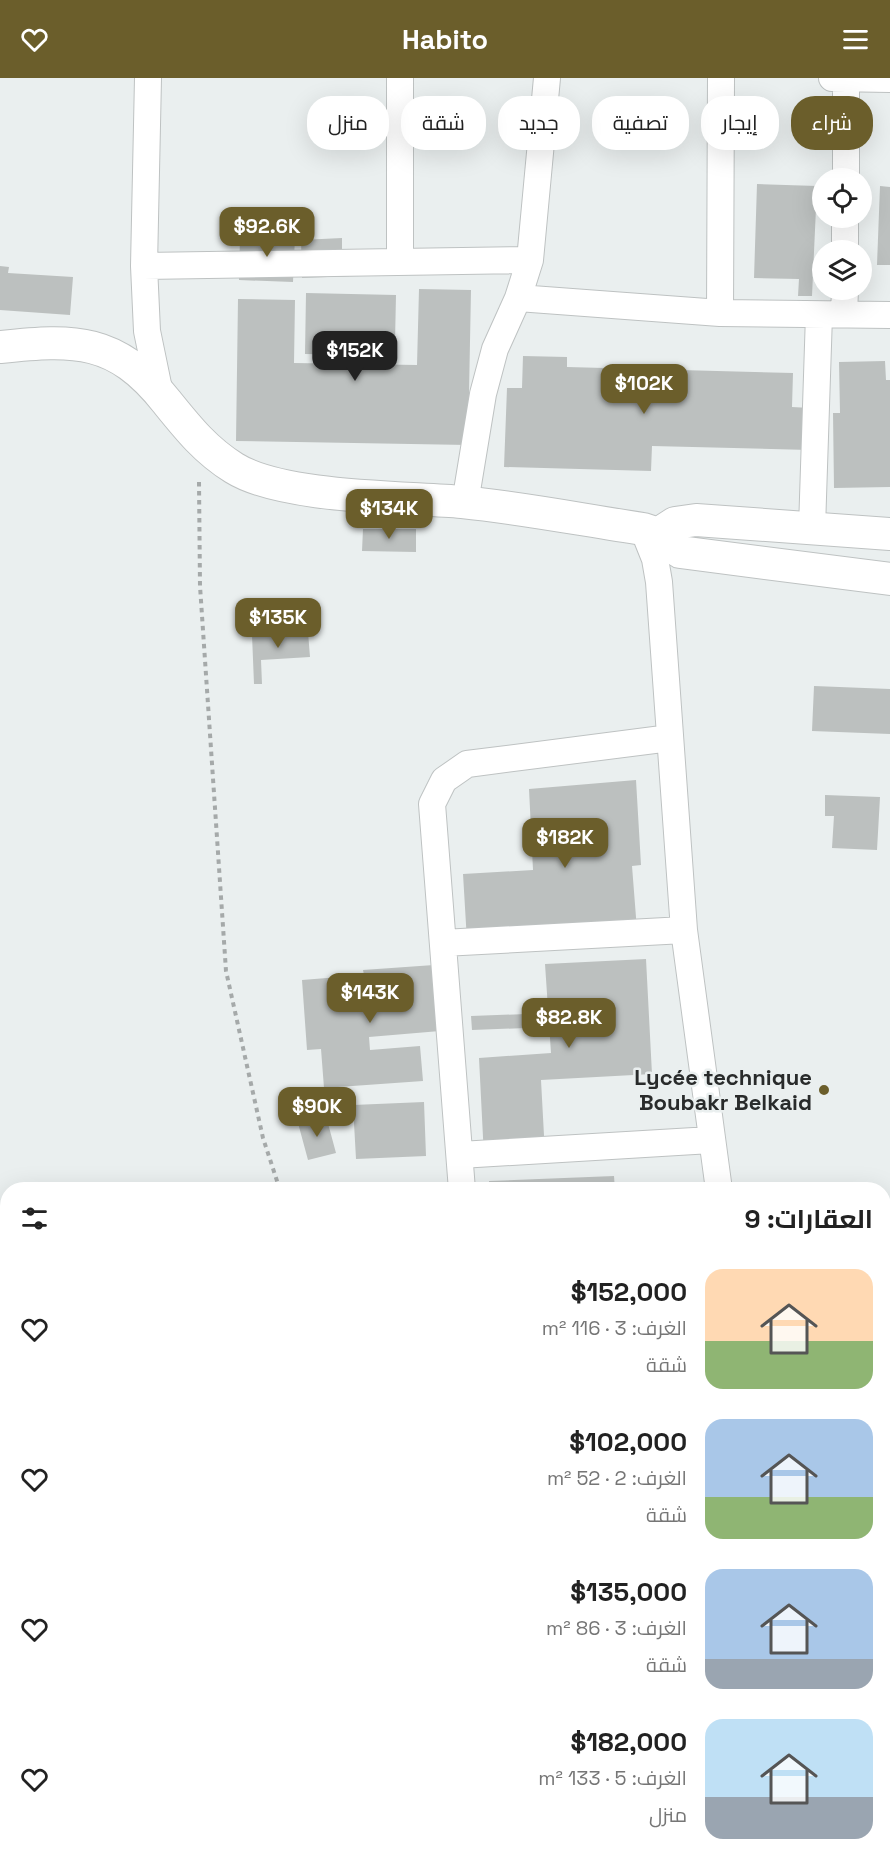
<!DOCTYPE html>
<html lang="ar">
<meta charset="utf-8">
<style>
:root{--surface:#fff;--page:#f6f6f6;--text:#222;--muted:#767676;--accent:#6b5e2b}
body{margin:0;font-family:"Space Grotesk",Cairo,sans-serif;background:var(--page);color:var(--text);direction:rtl;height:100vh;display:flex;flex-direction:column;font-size:22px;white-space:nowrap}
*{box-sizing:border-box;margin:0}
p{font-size:20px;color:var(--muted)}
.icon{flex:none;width:33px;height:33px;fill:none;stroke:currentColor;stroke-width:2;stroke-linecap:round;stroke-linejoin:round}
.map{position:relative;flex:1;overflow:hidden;direction:ltr}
.panel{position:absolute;left:0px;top:1104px;width:891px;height:684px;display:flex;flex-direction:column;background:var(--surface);border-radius:24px 24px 0 0;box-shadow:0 6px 24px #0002;direction:rtl}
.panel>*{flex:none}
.top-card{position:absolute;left:18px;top:18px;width:855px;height:54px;direction:rtl;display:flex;gap:12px}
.controls{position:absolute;left:812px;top:90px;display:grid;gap:12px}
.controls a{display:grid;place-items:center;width:60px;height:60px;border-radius:50%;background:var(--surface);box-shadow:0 6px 24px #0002;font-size:30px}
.price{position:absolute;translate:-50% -51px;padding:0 14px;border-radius:12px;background:var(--accent);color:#fff;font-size:20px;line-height:39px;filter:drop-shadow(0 2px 3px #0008)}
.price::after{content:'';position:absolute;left:50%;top:36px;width:18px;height:14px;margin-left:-9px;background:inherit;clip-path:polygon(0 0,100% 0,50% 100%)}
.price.current{background:#222;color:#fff}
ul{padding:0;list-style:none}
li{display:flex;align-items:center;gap:18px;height:150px;padding:0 18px}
li span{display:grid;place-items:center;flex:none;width:168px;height:120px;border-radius:18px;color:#555}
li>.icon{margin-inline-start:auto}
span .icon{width:72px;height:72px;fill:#fffc;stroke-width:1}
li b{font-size:26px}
h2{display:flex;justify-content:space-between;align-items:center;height:72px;padding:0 18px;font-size:26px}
.chip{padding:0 21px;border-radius:24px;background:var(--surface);box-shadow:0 6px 24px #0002;font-size:21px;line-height:54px}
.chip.current{background:var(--accent);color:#fff}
header{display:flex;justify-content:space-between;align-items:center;height:78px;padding:0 18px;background:var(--accent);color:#fff;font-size:27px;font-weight:600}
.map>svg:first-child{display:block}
</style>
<header><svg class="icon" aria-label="menu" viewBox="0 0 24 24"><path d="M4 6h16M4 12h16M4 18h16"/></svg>Habito<svg class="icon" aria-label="heart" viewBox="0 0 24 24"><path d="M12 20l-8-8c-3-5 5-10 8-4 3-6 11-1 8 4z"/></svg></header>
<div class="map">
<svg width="890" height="1788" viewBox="0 0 890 1788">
<rect width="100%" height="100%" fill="#eaefef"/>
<!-- building -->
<path fill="#bcc0bf" d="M757,106L817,108L812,218H798L799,201L754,200Z
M880,108L890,109V187H877Z
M240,157L295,159L293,204L239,202Z
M342,160V173L353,198L302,200L301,162Z
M0,188L9,189L8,195L73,199L70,237L0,232Z
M419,211L471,212L468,367L236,363L238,221L295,222L294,285L417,287Z
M306,215L396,217L395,264L354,263V277L305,276Z
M523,278L567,279V289L793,295L792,329L810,330L809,372L652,368L651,393L504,389L507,310H522Z
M885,283L886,302H890V409L834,410L833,335H840L839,284Z
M363,451H416V474L362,473Z
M308,554L310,579L261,582L262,606H254L252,557Z
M814,608L890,611V656L812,653Z
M636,702L641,787L632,788L637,852L467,863L463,796L533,792L529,711Z
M825,717L880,719L877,772L832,770L834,738H825Z
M646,881L652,996L541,1002L545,1076L484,1079L479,980L551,975L545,886Z
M434,887L440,953L369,959L370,972L420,968L423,1003L324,1010L321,971L307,972L302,902L364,897L363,892Z
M526,936V950L472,952L471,938Z
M424,1024L426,1078L356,1081L353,1027Z
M326,1038L336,1075L308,1082L298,1045Z
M614,1098L615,1112H489V1103Z
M888,1516H890V1642L884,1641Z
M884,1684H890V1788H867L868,1780H884Z"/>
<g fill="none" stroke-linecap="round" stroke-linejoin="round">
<!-- minor casing -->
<g stroke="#bec2c2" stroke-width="28">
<path id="minor" d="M148,0L144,188L147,253L160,316
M832,0L890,1
M846,100V0
M845,172V140
M400,183V0
M144,188L530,182
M518,220L720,235L890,237
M720,235L721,0
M844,236L845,212
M465,425L483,316L495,271L518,220L530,182L547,0
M812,450L819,237
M643,451L655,481L659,504L684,852L719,1112
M443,865L684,852
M460,1077L711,1062
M462,1112L432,726L444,702L467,686L670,660
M884,1340L890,1341
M884,1648H890
M781,1780L782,1788"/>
</g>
<!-- tertiary casing -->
<g stroke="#bec2c2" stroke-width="34">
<path id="tertiary" d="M0,269C75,261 116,260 166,323C187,349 205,372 234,390C282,420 403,419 462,424C522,430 583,442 643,451L658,456L680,474L890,501
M658,456L675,445L696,442L890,456"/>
</g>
<!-- path -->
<path stroke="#a5a9a9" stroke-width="4" stroke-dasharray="4.5 4.5" stroke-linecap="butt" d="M199,404L200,508L226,893L263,1060L280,1112"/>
<!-- minor -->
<use href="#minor" stroke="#fff" stroke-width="26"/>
<!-- tertiary -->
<use href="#tertiary" stroke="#fff" stroke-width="32"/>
</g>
<!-- markers -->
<circle fill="#6b5e2b" stroke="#eaefef" stroke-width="2" cx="824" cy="1012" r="6"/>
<g text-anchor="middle" stroke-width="5" stroke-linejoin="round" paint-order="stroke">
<!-- poi labels -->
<g font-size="22" font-weight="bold" fill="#292b2b" stroke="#eaefef" text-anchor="end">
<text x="812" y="1007">Lycée technique<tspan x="812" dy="25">Boubakr Belkaid</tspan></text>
</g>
</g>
</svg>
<div class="controls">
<a><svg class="icon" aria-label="locate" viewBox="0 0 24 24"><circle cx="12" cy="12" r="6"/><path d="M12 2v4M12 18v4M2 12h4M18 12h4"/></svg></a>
<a><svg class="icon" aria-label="layers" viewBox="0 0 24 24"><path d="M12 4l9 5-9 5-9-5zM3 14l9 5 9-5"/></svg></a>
</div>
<b class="price" style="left:267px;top:180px">$92.6K</b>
<b class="price current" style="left:355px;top:304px">$152K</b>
<b class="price" style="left:644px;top:337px">$102K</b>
<b class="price" style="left:389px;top:462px">$134K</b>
<b class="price" style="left:278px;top:571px">$135K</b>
<b class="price" style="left:565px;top:791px">$182K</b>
<b class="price" style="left:370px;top:946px">$143K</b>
<b class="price" style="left:569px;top:971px">$82.8K</b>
<b class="price" style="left:317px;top:1060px">$90K</b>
<div class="top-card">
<a class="chip current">شراء</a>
<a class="chip">إيجار</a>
<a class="chip">تصفية</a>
<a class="chip">جديد</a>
<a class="chip">شقة</a>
<a class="chip">منزل</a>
</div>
<section class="panel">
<h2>العقارات: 9<svg class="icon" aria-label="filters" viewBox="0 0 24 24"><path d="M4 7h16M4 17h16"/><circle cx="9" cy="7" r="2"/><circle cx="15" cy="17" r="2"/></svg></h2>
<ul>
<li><span style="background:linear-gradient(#ffd9b3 60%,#8fb573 0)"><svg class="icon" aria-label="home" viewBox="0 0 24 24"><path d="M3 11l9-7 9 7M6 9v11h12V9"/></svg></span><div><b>$152,000</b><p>الغرف: 3 · 116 m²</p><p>شقة</p></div><svg class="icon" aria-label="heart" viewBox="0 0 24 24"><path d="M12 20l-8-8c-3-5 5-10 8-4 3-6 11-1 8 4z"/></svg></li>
<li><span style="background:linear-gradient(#a9c7e8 65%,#8fb573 0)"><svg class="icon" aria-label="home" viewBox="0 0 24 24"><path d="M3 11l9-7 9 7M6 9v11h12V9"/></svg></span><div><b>$102,000</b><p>الغرف: 2 · 52 m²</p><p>شقة</p></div><svg class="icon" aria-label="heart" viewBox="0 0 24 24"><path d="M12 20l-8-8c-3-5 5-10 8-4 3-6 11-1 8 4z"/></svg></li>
<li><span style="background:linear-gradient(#a9c7e8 75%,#9aa5b1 0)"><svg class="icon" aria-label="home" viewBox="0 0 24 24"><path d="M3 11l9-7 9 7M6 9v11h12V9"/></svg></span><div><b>$135,000</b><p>الغرف: 3 · 86 m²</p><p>شقة</p></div><svg class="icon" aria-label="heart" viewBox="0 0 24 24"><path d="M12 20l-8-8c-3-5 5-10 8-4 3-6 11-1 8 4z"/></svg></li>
<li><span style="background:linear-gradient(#bfe0f5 65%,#9aa5b1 0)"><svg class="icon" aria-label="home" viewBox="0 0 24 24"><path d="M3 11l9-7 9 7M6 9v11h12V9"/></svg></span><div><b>$182,000</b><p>الغرف: 5 · 133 m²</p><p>منزل</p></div><svg class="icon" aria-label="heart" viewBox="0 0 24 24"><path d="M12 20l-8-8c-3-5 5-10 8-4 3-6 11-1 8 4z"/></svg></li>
</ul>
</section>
</div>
